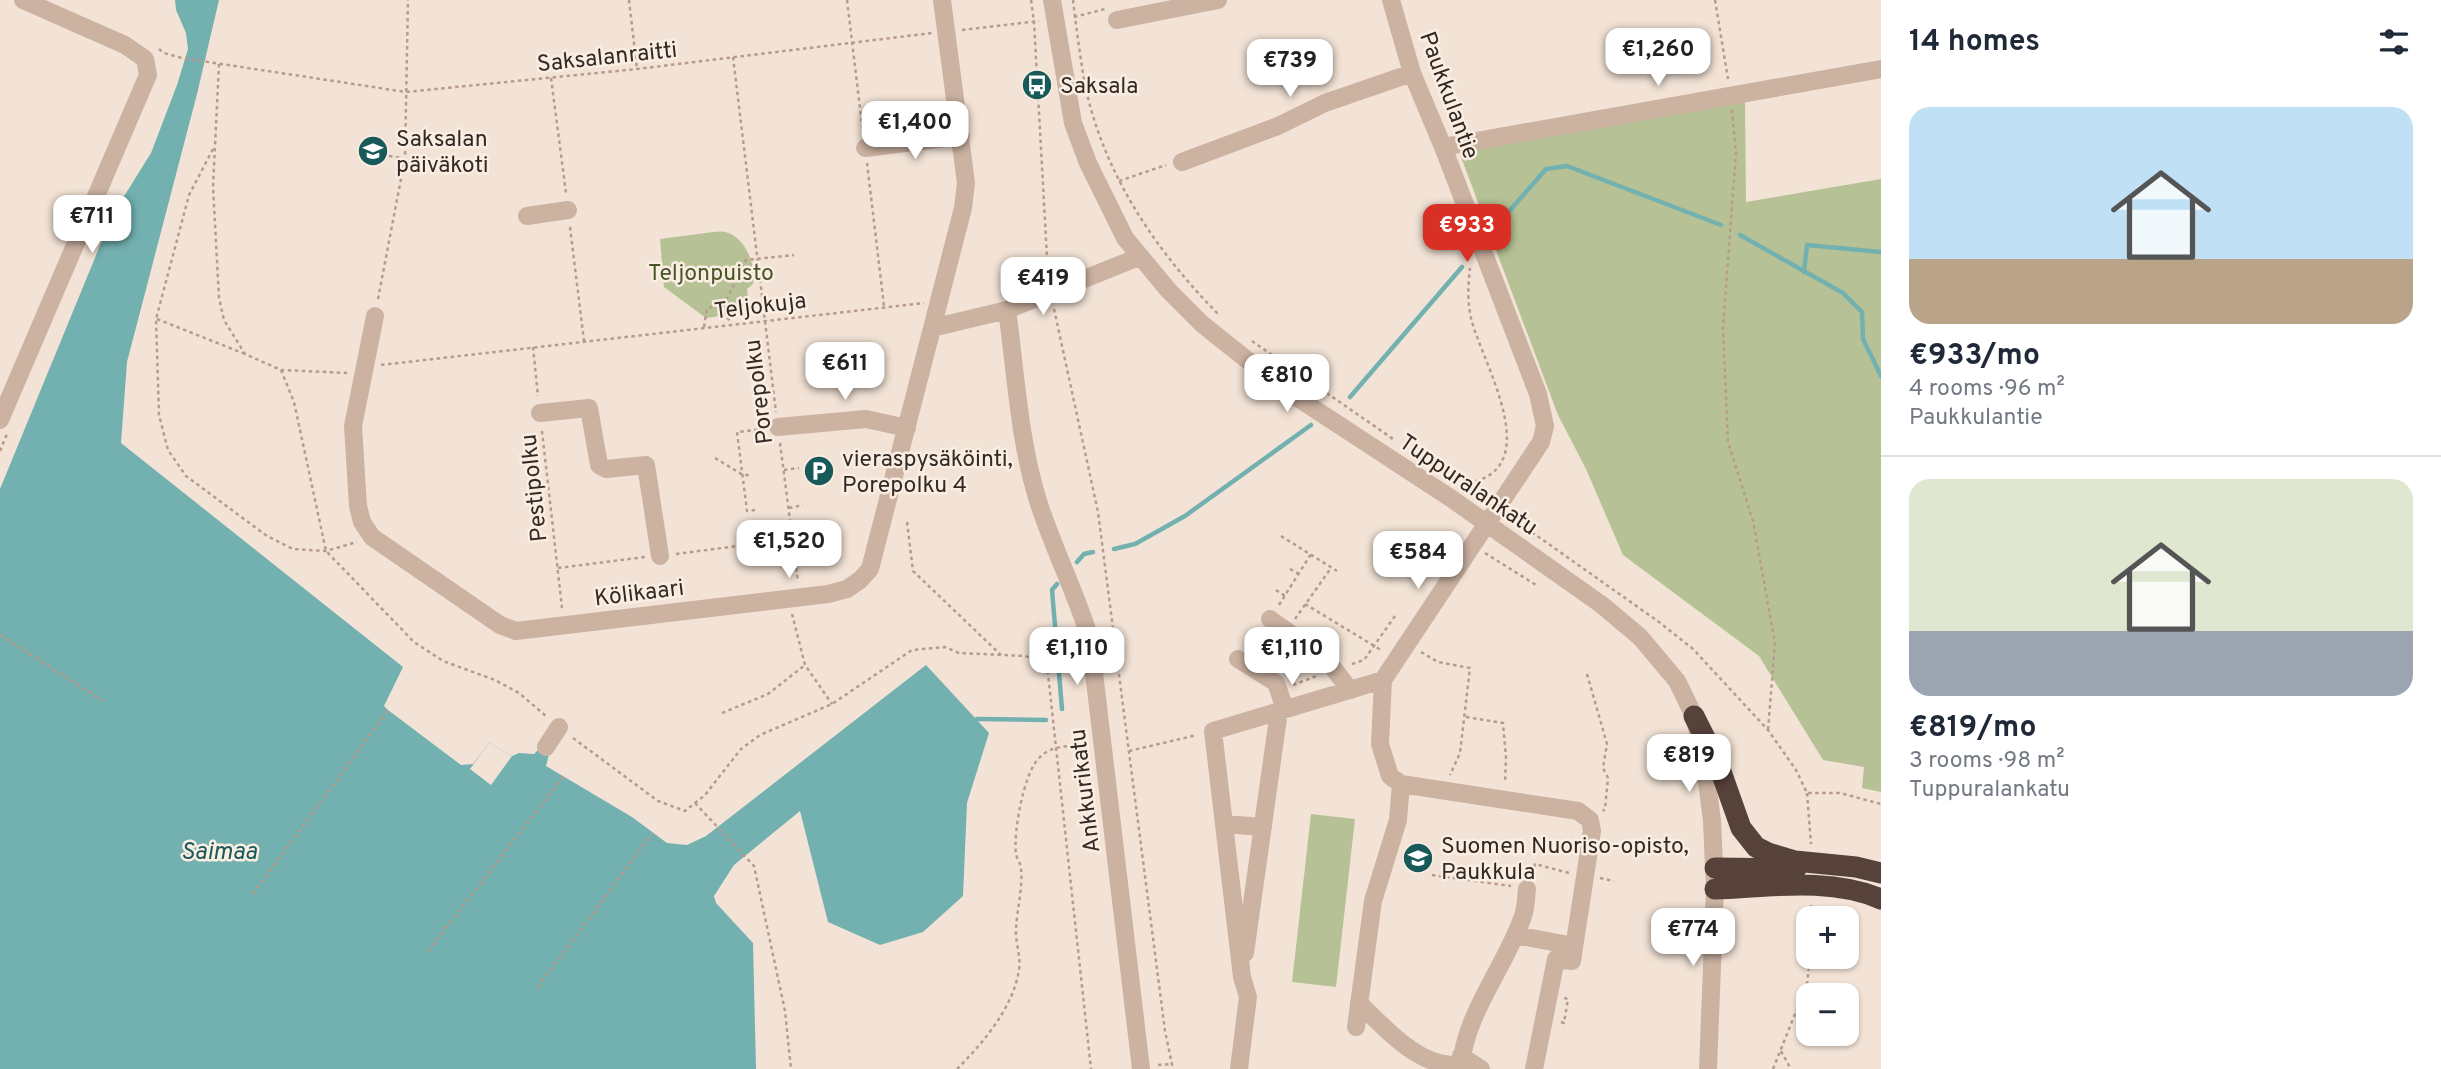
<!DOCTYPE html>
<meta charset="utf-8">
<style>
:root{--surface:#fff;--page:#f2f2f3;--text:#1f2937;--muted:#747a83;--line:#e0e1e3;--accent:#d93025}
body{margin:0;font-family:Overpass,sans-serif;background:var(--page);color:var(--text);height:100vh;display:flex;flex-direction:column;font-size:26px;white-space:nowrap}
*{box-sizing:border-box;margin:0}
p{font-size:23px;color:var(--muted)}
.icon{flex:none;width:38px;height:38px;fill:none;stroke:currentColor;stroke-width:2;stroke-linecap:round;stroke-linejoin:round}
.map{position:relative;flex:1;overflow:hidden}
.side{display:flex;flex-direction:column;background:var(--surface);width:560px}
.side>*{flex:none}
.controls{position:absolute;left:1796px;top:906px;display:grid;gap:14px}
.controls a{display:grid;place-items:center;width:63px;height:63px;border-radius:14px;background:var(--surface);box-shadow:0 2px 5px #0004;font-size:35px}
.price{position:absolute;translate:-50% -60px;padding:0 16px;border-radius:14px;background:#fff;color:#222;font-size:23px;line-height:46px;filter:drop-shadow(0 2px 4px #0008)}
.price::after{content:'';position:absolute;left:50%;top:42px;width:21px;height:16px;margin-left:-10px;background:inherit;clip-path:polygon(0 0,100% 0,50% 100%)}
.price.selected{background:var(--accent);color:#fff}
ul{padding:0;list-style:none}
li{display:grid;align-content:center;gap:14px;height:371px;padding:0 28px}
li+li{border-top:2px solid var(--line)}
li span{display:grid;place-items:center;height:217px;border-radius:21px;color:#555}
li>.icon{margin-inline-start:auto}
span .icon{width:126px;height:126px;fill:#fffc;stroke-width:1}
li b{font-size:30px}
h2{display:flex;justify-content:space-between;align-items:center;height:84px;padding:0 28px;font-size:30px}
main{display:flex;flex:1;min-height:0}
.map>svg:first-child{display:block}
</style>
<main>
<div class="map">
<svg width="1881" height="1069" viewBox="0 0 1881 1069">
<rect width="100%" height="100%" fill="#f3e3d6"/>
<!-- green -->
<path fill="#b6c295" d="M1745,100L1746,202L1881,179V792L1862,788L1864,767L1823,760L1759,656L1623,555L1586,469L1558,415L1458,149Z
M713,232C717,232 721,231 725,232C745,236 757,266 753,284L747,289L750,312L706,318L664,287L660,239Z
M1311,814L1355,819L1336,987L1292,982Z"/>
<!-- water -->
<path fill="#73b1b0" d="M175,0H219L197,94L127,362L121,443L403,667L384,706L388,710L461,765L473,764L489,743L512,756L519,753L534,754L543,745L550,750L546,766L632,817L667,843L687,845L706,836L926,665L989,733L967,803L963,896L923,932L880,945L828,922L800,811L734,865L714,896L716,903L753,943L756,1069H0V489L113,214L151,153L177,85L188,49L186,33L176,10Z"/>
<!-- pier -->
<path fill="#f3e3d6" d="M489,743L512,756L491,785L470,769Z"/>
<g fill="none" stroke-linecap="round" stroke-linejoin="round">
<!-- stream -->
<path stroke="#73b1b0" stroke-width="4.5" d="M1740,235L1843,293L1862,312L1863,339L1881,376
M1485,239L1546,169L1567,166L1721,225
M1804,272L1807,245L1881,252
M1350,397L1462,267
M1114,549L1135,544L1185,516L1311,425
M1077,562L1084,554L1093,552
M1057,584L1052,590L1062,709
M977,719L1046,720"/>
<!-- path -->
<path stroke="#b79b8c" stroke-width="2.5" stroke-dasharray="3.5 3.5" stroke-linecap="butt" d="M629,0L637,69
M847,0L863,133
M1031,0L1034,22L1048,275
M1073,0C1076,27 1080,54 1084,80C1102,172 1155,250 1219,315
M1715,0L1728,79
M1074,17L1105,9
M962,30L1039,21
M159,49L164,53L182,58L406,92L637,69L932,33
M733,57L776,412
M219,64L213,187L219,298L224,320L245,354L281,370L348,373
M551,78L566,193
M1732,110L1736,153L1723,327L1728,442L1753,521L1775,643L1768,730
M213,149L189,195L156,319L159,415L168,450L186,476L267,536L293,549L326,551L357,542
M389,156L403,158
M867,163L884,306
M1119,181L1166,165
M570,227L584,341
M378,299L405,158L408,0
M724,305V315L732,322
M1054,309L1098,512L1165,1031L1173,1069
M157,319L245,354
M704,327L707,308L724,305L746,260L794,255
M1252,341L1393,439
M533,347L538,396
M381,365L924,303
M281,370L294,402L326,551L414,642L443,661L495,680L519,693L546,716
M542,431L562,608
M780,443L798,582
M0,451L7,434
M715,458L743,475H750
M784,470L799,468
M1462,484C1549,474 1485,368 1472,322C1467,304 1468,286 1470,268
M1463,485L1483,499
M789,508L803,505
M755,510L747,511L737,432L764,429
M1509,516L1659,622L1693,649L1768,730L1796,770L1807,793H1840L1881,804
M907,522L913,571L1001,655
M1281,536L1337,571
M1485,553L1536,585
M676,554L791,539
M558,568L645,557
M1290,569L1299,574
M1276,590L1285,596
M1305,604L1381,650
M1279,605L1311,554
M792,614L805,665L832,704
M1295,619L1331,568
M0,635L103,701
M1421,652L1438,662L1470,668L1460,753L1450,775
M1352,664L1364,660L1395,616
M1587,674L1607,744L1603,768L1608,778L1605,809L1603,811
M1293,685L1319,675
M722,713L768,694L805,665
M1466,717L1503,723L1506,758L1505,783
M573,738L658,801L685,811L705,795L741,749L760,735L832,704L912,650L945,647L959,653L1025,656L1041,661L1048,674L1091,1069
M1129,751L1197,735
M1807,793L1811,844
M695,803L754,866L785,1011L791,1069
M1532,874L1535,864L1569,873
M1432,875L1511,886
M1600,878L1614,881
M253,894L388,710
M1811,905V919
M428,951L563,777
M538,987L652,834
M1561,1022L1564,1023L1568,999L1564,998
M1781,1051L1791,1069
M1158,1065L1172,1064
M957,1069C983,1043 1013,1008 1019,970C1021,955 1015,942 1016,928C1017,910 1023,887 1021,869C1021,864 1017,859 1016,854C1013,833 1024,771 1040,757C1052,745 1070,746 1086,745
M1773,1069L1807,984L1810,957"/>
<!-- minor -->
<path stroke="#cbb2a1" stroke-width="18" d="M1052,0L1073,123L1088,163L1125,238L1169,291L1202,324L1281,387L1452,499L1602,605L1640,637L1677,681L1694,716L1704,758L1712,821L1715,889L1708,1069
M1117,20L1218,0
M1443,147L1881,69
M865,148L961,136
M1182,162L1278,126L1325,103L1412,73
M527,216L568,210
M1007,310C1016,374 1019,442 1039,504C1054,550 1076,593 1090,639L1141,1069
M375,316L353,426L358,506L362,522L372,537L500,625L516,631L828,594L847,589L860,580L870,569L963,208L966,183L942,0
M932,328L1007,310L1139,257
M540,413L589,408L599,465L606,469L646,465L660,556
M0,420L148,75L145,59L125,45L23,0
M778,427L866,419L907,428
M1270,619L1327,660L1350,690
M1238,659L1276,683L1285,709
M1383,680L1380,744L1390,776L1401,784L1578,811L1590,820L1592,831L1572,961L1556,959L1534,1069
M546,747L559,727
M1224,824L1263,827
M1515,935L1574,946
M1245,953L1279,711
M1359,1003C1381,1024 1408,1055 1439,1063C1446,1065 1454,1065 1461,1066
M1356,1027L1373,901L1398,820L1401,784
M1461,1056L1481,1069
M1239,1069L1248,997L1242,977L1213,731L1383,680L1541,442L1545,426L1538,394L1443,147L1412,73L1391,0
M1461,1069C1463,1016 1506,966 1523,916C1526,908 1526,898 1527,889"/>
<!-- highway -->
<path stroke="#57423b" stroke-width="21" d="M1694,716L1719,766L1741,828L1756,847L1768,853L1795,861L1856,867L1881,873
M1715,868L1796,869
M1715,889C1769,887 1830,877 1881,899"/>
</g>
<!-- icons -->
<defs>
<g id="bus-disc" transform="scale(1.575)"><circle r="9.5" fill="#185959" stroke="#faeee2"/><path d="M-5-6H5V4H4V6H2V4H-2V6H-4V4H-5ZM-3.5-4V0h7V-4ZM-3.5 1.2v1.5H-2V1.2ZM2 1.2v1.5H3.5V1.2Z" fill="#fff"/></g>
<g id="school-disc" transform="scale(1.575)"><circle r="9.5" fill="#185959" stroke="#faeee2"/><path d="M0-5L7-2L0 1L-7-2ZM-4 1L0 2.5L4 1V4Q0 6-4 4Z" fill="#fff"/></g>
<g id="parking-disc" transform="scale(1.575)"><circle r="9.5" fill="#185959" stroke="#faeee2"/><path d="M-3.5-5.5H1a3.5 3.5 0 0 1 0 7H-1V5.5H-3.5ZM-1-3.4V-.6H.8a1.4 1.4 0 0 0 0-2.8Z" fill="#fff"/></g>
</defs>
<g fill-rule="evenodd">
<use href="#bus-disc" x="1037" y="85"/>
<use href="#school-disc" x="373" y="151"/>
<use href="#parking-disc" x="819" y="471"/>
<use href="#school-disc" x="1418" y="858"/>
</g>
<g text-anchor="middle" stroke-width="5" stroke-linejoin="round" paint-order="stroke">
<!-- street labels -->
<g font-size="23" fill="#352925" stroke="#faeee2">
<text transform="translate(607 56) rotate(-6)" y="8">Saksalanraitti</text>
<text transform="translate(1450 95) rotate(70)" y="8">Paukkulantie</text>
<text transform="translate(760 305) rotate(-7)" y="8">Teljokuja</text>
<text transform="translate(758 392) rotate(-97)" y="8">Porepolku</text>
<text transform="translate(1469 484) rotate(34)" y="8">Tuppuralankatu</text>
<text transform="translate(533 488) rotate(-96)" y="8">Pestipolku</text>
<text transform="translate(639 592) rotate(-7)" y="8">Kölikaari</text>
<text transform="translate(1084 791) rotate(-97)" y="8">Ankkurikatu</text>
</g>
<!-- poi labels -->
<g font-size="23" fill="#352925" stroke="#faeee2" text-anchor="start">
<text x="1060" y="93">Saksala</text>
<text x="396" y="146">Saksalan<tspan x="396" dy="26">päiväkoti</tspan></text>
<text x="842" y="466">vieraspysäköinti,<tspan x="842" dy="26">Porepolku 4</tspan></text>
<text x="1441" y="853">Suomen Nuoriso-opisto,<tspan x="1441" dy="26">Paukkula</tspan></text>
</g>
<!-- park labels -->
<g font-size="23" fill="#475527" stroke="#faeee2">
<text x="711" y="280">Teljonpuisto</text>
</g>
<!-- water labels -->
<g font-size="24" font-style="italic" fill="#185959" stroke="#faeee2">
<text x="219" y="859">Saimaa</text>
</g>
</g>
</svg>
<div class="controls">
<a>+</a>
<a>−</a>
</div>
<b class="price" style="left:1658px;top:88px">€1,260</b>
<b class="price" style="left:1290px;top:99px">€739</b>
<b class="price" style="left:915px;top:161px">€1,400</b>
<b class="price" style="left:92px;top:255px">€711</b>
<b class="price selected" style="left:1467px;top:264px">€933</b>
<b class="price" style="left:1043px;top:317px">€419</b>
<b class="price" style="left:845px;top:402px">€611</b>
<b class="price" style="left:1287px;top:414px">€810</b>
<b class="price" style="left:789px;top:580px">€1,520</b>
<b class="price" style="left:1418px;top:591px">€584</b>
<b class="price" style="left:1077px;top:687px">€1,110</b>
<b class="price" style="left:1292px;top:687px">€1,110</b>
<b class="price" style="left:1689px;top:794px">€819</b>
<b class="price" style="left:1693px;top:968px">€774</b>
</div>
<section class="side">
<h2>14 homes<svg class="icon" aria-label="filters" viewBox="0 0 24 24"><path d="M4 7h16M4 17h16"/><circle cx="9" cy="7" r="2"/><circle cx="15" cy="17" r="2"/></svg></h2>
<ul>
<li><span style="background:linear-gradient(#bfe0f5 70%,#b9a48a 0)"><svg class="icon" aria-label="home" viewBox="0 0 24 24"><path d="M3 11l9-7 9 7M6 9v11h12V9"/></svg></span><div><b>€933/mo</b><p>4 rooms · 96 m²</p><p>Paukkulantie</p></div></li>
<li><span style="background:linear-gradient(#dfe7d0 70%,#9aa5b1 0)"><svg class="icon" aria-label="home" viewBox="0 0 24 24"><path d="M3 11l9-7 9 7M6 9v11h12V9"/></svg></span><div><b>€819/mo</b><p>3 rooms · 98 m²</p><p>Tuppuralankatu</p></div></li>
</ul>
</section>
</main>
